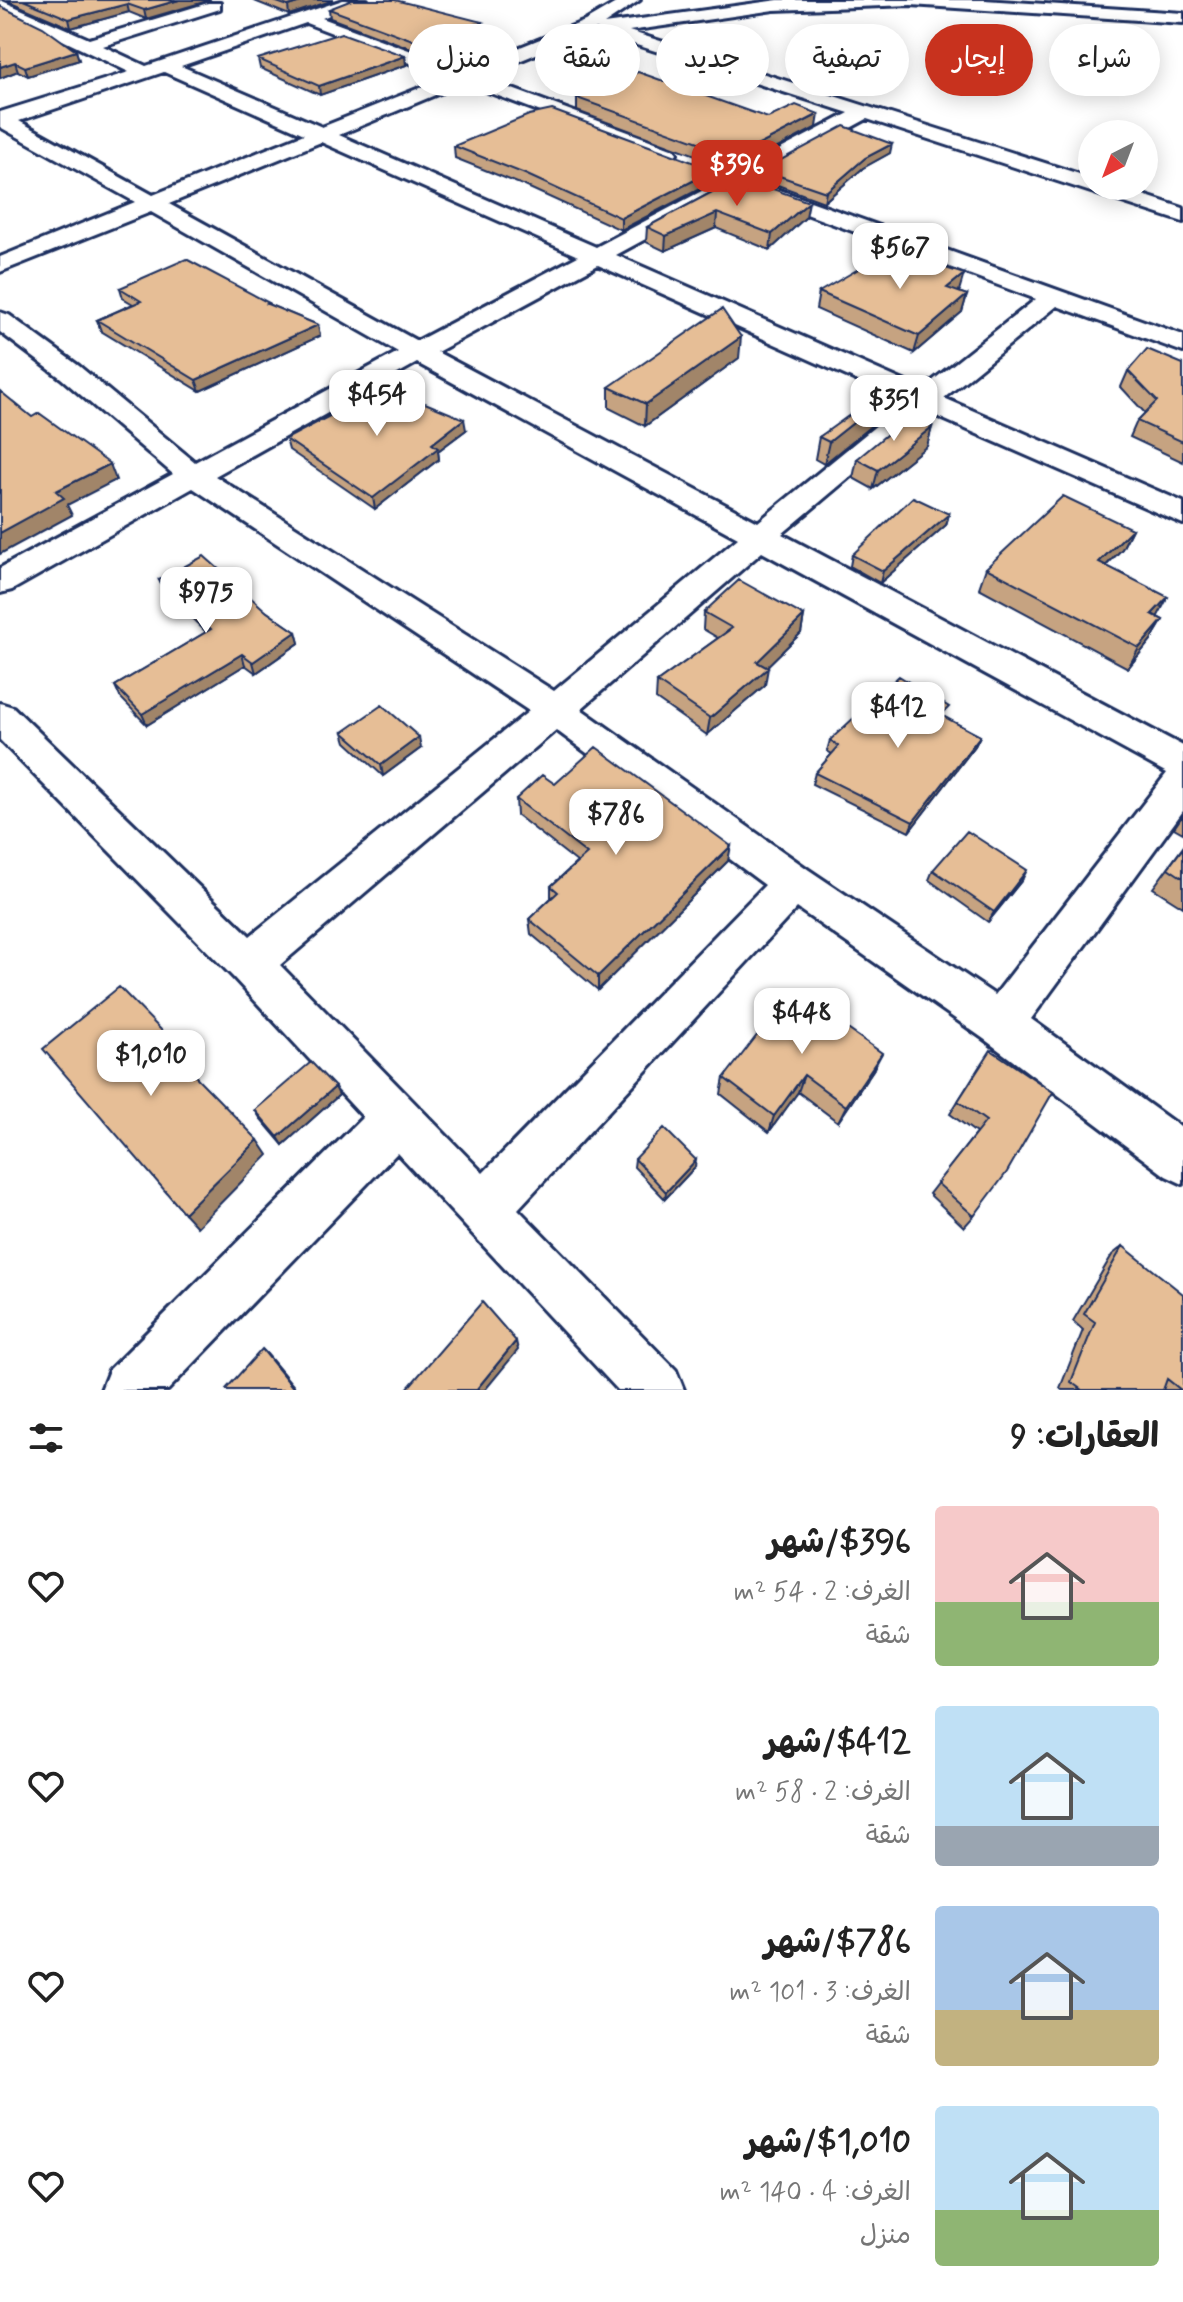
<!DOCTYPE html>
<html lang="ar">
<meta charset="utf-8">
<style>
:root{--surface:#fff;--page:#f2f2f2;--text:#222;--muted:#767676;--accent:#c8321e}
body{margin:0;font-family:Mynerve,"Playpen Sans Arabic",sans-serif;background:var(--page);color:var(--text);direction:rtl;height:100vh;display:flex;flex-direction:column;font-size:30px;white-space:nowrap}
*{box-sizing:border-box;margin:0}
p{font-size:26px;color:var(--muted)}
.icon{flex:none;width:44px;height:44px;fill:none;stroke:currentColor;stroke-width:2;stroke-linecap:round;stroke-linejoin:round}
.map{position:relative;height:1390px;overflow:hidden;direction:ltr}
.side{display:flex;flex-direction:column;background:var(--surface);flex:1}
.side>*{flex:none}
.hud{position:absolute;left:24px;top:24px;width:1136px;height:72px;direction:rtl;display:flex;gap:16px}
.needle{width:52px;rotate:222deg}
.tools{position:absolute;left:1078px;top:120px;display:grid;gap:16px}
.tools a{display:grid;place-items:center;width:80px;height:80px;border-radius:50%;background:var(--surface);box-shadow:0 4px 20px #0003;font-size:40px}
.price{position:absolute;translate:-50% -68px;padding:0 18px;border-radius:16px;background:#fff;color:#222;font-size:26px;line-height:52px;filter:drop-shadow(0 2px 4px #0008)}
.price::after{content:'';position:absolute;left:50%;top:48px;width:24px;height:18px;margin-left:-12px;background:inherit;clip-path:polygon(0 0,100% 0,50% 100%)}
.price.current{background:var(--accent);color:#fff}
ul{padding:0;list-style:none}
li{display:flex;align-items:center;gap:24px;height:200px;padding:0 24px}
li span{display:grid;place-items:center;flex:none;width:224px;height:160px;border-radius:8px;color:#555}
li>.icon{margin-inline-start:auto}
span .icon{width:96px;height:96px;fill:#fffc;stroke-width:1}
li b{font-size:34px}
h2{display:flex;justify-content:space-between;align-items:center;height:96px;padding:0 24px;font-size:34px}
.pill{padding:0 28px;border-radius:36px;background:var(--surface);box-shadow:0 4px 20px #0003;font-size:28px;line-height:72px}
.pill.current{background:var(--accent);color:#fff}
.map>svg:first-child{display:block}
</style>
<div class="map">
<svg width="1183" height="1390" viewBox="0 0 1183 1390">
<rect width="100%" height="100%" fill="#fff"/>
<filter id="ink" filterUnits="userSpaceOnUse"><feTurbulence type="fractalNoise" baseFrequency=".0125" numOctaves="2"/><feDisplacementMap in="SourceGraphic" scale="16" xChannelSelector="R" yChannelSelector="G"/><feConvolveMatrix kernelMatrix="1 2 1 2 8 2 1 2 1" color-interpolation-filters="sRGB"/></filter>
<g filter="url(#ink)">
<g fill="none" stroke-linecap="round" stroke-linejoin="round">
<!-- street casing -->
<g stroke="#1b2f5e" stroke-width="6">
<path id="street" d="M0,0L89,39L208,3H220V9L103,46L146,66L343,0H367L322,18L463,70L585,21L621,0H640L604,24L778,0H984L1183,13V23L911,5L774,10L629,31L1092,178V186H1116L1183,208V222L867,119L616,255L922,389L1036,299L755,195L752,190L763,184L1183,335V352L1057,306L944,398L1183,502V524L927,412L782,534L1183,746V811L1031,1019L1183,1129V1184L1166,1176L984,1039L797,908L518,1209L676,1370L684,1390H618L397,1153L168,1390H101L109,1370L363,1117L234,978L0,740V703L13,707L250,936L529,711L193,488L12,590L0,593V568L173,474L61,378L0,332V312L9,315L79,366L195,462L398,352L151,212L0,272V257L135,202L0,127V112L129,72L0,10ZM306,23L447,77L322,127L181,66ZM597,29L599,33L849,113L596,247L339,135L464,83L660,157H674L677,153L674,149L480,77ZM164,72L304,134L153,195L19,121ZM321,142L578,256L417,341L169,204ZM598,265L905,402L758,522L437,352ZM417,363L738,538L554,691L215,476ZM762,552L1167,773L995,995L809,870L581,709ZM556,730L765,885L483,1173L280,965Z"/>
</g>
<!-- street -->
<use href="#street" fill="#fff" fill-rule="evenodd"/>
</g>
<!-- wall -->
<path fill="#c6a381" stroke="#1b2f5e" stroke-width="2" d="M6,0H211L146,19L129,12L71,28Z
M252,0H334L289,15Z
M0,6L76,51L79,60L28,76L18,71L0,78Z
M329,9L482,22L483,30L418,51L330,18Z
M405,56L406,65L320,95L260,68L258,59Z
M577,98L768,118L817,127L736,170L577,111Z
M454,146L714,170L713,182L621,230L525,186L455,158Z
M890,153L863,168L824,202L761,179L762,170Z
M740,177L806,217L770,250L716,228L665,251L646,242L647,227Z
M120,288L269,303L270,305L318,325L320,336L200,391L101,331L97,320L133,304L123,298Z
M959,291L958,292L967,295L962,312L914,353L816,309L819,292Z
M739,358L645,426L609,408V387Z
M1183,364V462L1130,437L1137,421L1145,413L1121,387L1128,371Z
M882,400L877,421L824,464L815,459L819,437Z
M932,427L927,446L873,489L853,478L857,459Z
M466,430L438,451L439,459L375,509L289,450L286,439Z
M949,514L946,525L880,583L850,566L852,555Z
M1132,529L1122,549L1106,566L1157,617L1163,620L1151,640L1128,668L979,588L986,568Z
M159,580L267,612L296,632L299,643L256,673L245,665L147,725L120,697L115,686L206,632L164,591Z
M704,612L804,616L801,633L766,667L765,685L707,735L656,699L657,682L718,638L703,629Z
M945,718L980,736L975,746L909,832L812,784L815,773L832,754L827,751L830,740Z
M343,732L421,748L383,776L346,742Z
M555,784L728,861L598,990L531,934L529,919L551,898V886L577,862L517,815L516,799Z
M1183,815V833L1174,828Z
M1183,847V907L1153,888Z
M933,870L1022,880L988,922L929,880Z
M981,1064L1053,1092L974,1216L964,1227L929,1194L976,1133L950,1114Z
M873,1070L838,1122L798,1092L769,1132L721,1094L724,1078Z
M339,1095L283,1145L260,1118L255,1110Z
M635,1159L695,1167L665,1199L634,1167Z
M1123,1246L1183,1390H1062L1060,1388L1083,1330L1073,1321L1112,1255Z"/>
<!-- shaded-wall -->
<path fill="#a18569" stroke="#1b2f5e" stroke-width="2" d="M179,0H211L146,19L144,10Z
M307,0H334L289,15L288,6Z
M127,4L129,12L71,28L69,19Z
M482,22L483,30L418,51V42Z
M76,51L79,60L28,76L25,67Z
M405,56L406,65L320,95L319,86Z
M15,62L18,71L0,78V67Z
M819,114L817,127L736,170L737,156Z
M892,144L890,153L863,168L824,202L826,192L865,158Z
M714,170L713,182L621,230V218Z
M809,202L806,217L770,250L772,234Z
M717,213L716,228L665,251L666,236Z
M964,274L959,291L942,305L947,288Z
M967,295L962,312L914,353L919,336Z
M318,325L320,336L200,391L196,380Z
M741,337L739,358L645,426L646,404Z
M882,400L877,421L824,464L829,442Z
M464,419L466,430L438,451L439,459L375,509L373,498L432,444Z
M932,427L927,446L873,489L878,470Z
M110,464L116,480L67,505L72,515L0,554V533L56,491Z
M949,514L946,525L880,583L883,571Z
M1132,529L1122,549L1089,583L1099,562Z
M1168,597L1157,618L1152,614Z
M804,616L801,633L754,679L757,662Z
M1163,620L1151,640L1128,668L1139,648Z
M296,632L299,643L256,673L253,662Z
M242,654L245,665L147,725L142,714Z
M768,668L765,685L707,735L710,718Z
M980,736L975,746L909,832L913,822Z
M419,737L421,748L383,776L381,765Z
M731,846L728,861L598,990V976Z
M1027,870L1022,880L988,922L994,912Z
M171,1040L183,1057L177,1062L165,1045Z
M882,1053L873,1070L838,1122L846,1106Z
M804,1075L798,1092L769,1132L774,1116Z
M335,1087L339,1095L283,1145L278,1137Z
M258,1140L268,1155L197,1227L184,1213Z
M696,1160L695,1167L665,1199L666,1192Z
M516,1341L518,1350L485,1390H476Z
M262,1349L267,1354L297,1390H295Z"/>
<!-- building -->
<path fill="#e6be96" stroke="#1b2f5e" stroke-width="2" d="M23,0H179L144,10L127,4L69,19Z
M271,0H307L288,6Z
M352,0H395L482,22L418,42L329,9Z
M0,6L43,27L76,51L25,67L15,62L0,67Z
M341,33L405,56L319,86L258,59Z
M638,72L768,118L796,105L819,114L737,156L577,98Z
M552,110L714,170L621,218L525,174L454,146L529,115Z
M844,126L892,144L865,158L826,192L762,170Z
M740,177L809,202L772,234L717,213L666,236L647,227Z
M891,250L964,274L947,288L967,295L919,336L819,292Z
M186,259L269,303L267,304L318,325L196,380L97,320L141,301L120,288Z
M722,309L741,337L646,404L609,387Z
M1147,349L1183,364V442L1137,421L1157,401L1128,371Z
M392,383L425,403L464,419L432,444L438,448L373,498L286,439Z
M0,391L32,417L39,413L110,464L56,491L64,498L0,533Z
M875,397L882,400L829,442L819,437Z
M909,416L932,427L878,470L857,459Z
M1063,496L1132,529L1099,562L1168,597L1152,614L1163,620L1139,648L986,568Z
M913,497L949,514L883,571L852,555Z
M204,556L267,612L296,632L253,662L242,654L142,714L115,686L211,629L159,580Z
M739,580L804,616L757,662L768,668L710,718L657,682L732,628L704,612Z
M899,676L949,707L941,715L980,736L913,822L815,773L839,746L830,740Z
M382,705L419,737L381,765L343,732Z
M596,747L731,846L598,976L529,919L558,892L551,886L587,854L516,799L542,775L555,784Z
M967,831L1027,870L994,912L933,870Z
M1183,848V878L1168,868Z
M119,987L171,1040L165,1045L258,1140L184,1213L43,1049Z
M792,990L882,1053L846,1106L804,1075L774,1116L724,1078Z
M991,1050L1053,1092L1007,1172L974,1216L937,1183L986,1121L958,1101Z
M311,1062L335,1087L278,1137L255,1110Z
M664,1128L696,1160L666,1192L635,1159Z
M1123,1246L1183,1294V1390H1181L1167,1379L1163,1390H1082L1071,1382L1095,1322L1084,1314Z
M482,1302L516,1341L476,1390H406Z
M262,1349L295,1390H227L226,1389Z"/>
</g>
</svg>
<div class="tools">
<a><svg class="needle" viewBox="-14 -14 28 28"><path d="M0-13l5 13h-10z" fill="#e53935"/><path d="M0 13l5-13h-10z" fill="#767676"/></svg></a>
</div>
<b class="price current" style="left:737px;top:208px">$396</b>
<b class="price" style="left:900px;top:291px">$567</b>
<b class="price" style="left:377px;top:438px">$454</b>
<b class="price" style="left:894px;top:443px">$351</b>
<b class="price" style="left:206px;top:635px">$975</b>
<b class="price" style="left:898px;top:750px">$412</b>
<b class="price" style="left:616px;top:857px">$786</b>
<b class="price" style="left:802px;top:1056px">$448</b>
<b class="price" style="left:151px;top:1098px">$1,010</b>
<div class="hud">
<a class="pill">شراء</a>
<a class="pill current">إيجار</a>
<a class="pill">تصفية</a>
<a class="pill">جديد</a>
<a class="pill">شقة</a>
<a class="pill">منزل</a>
</div>
</div>
<section class="side">
<h2>العقارات: 9<svg class="icon" aria-label="filters" viewBox="0 0 24 24"><path d="M4 7h16M4 17h16"/><circle cx="9" cy="7" r="2"/><circle cx="15" cy="17" r="2"/></svg></h2>
<ul>
<li><span style="background:linear-gradient(#f6c9c9 60%,#8fb573 0)"><svg class="icon" aria-label="home" viewBox="0 0 24 24"><path d="M3 11l9-7 9 7M6 9v11h12V9"/></svg></span><div><b>$396/شهر</b><p>الغرف: 2 · 54 m²</p><p>شقة</p></div><svg class="icon" aria-label="heart" viewBox="0 0 24 24"><path d="M12 20l-8-8c-3-5 5-10 8-4 3-6 11-1 8 4z"/></svg></li>
<li><span style="background:linear-gradient(#bfe0f5 75%,#9aa5b1 0)"><svg class="icon" aria-label="home" viewBox="0 0 24 24"><path d="M3 11l9-7 9 7M6 9v11h12V9"/></svg></span><div><b>$412/شهر</b><p>الغرف: 2 · 58 m²</p><p>شقة</p></div><svg class="icon" aria-label="heart" viewBox="0 0 24 24"><path d="M12 20l-8-8c-3-5 5-10 8-4 3-6 11-1 8 4z"/></svg></li>
<li><span style="background:linear-gradient(#a9c7e8 65%,#c2b280 0)"><svg class="icon" aria-label="home" viewBox="0 0 24 24"><path d="M3 11l9-7 9 7M6 9v11h12V9"/></svg></span><div><b>$786/شهر</b><p>الغرف: 3 · 101 m²</p><p>شقة</p></div><svg class="icon" aria-label="heart" viewBox="0 0 24 24"><path d="M12 20l-8-8c-3-5 5-10 8-4 3-6 11-1 8 4z"/></svg></li>
<li><span style="background:linear-gradient(#bfe0f5 65%,#8fb573 0)"><svg class="icon" aria-label="home" viewBox="0 0 24 24"><path d="M3 11l9-7 9 7M6 9v11h12V9"/></svg></span><div><b>$1,010/شهر</b><p>الغرف: 4 · 140 m²</p><p>منزل</p></div><svg class="icon" aria-label="heart" viewBox="0 0 24 24"><path d="M12 20l-8-8c-3-5 5-10 8-4 3-6 11-1 8 4z"/></svg></li>
</ul>
</section>
